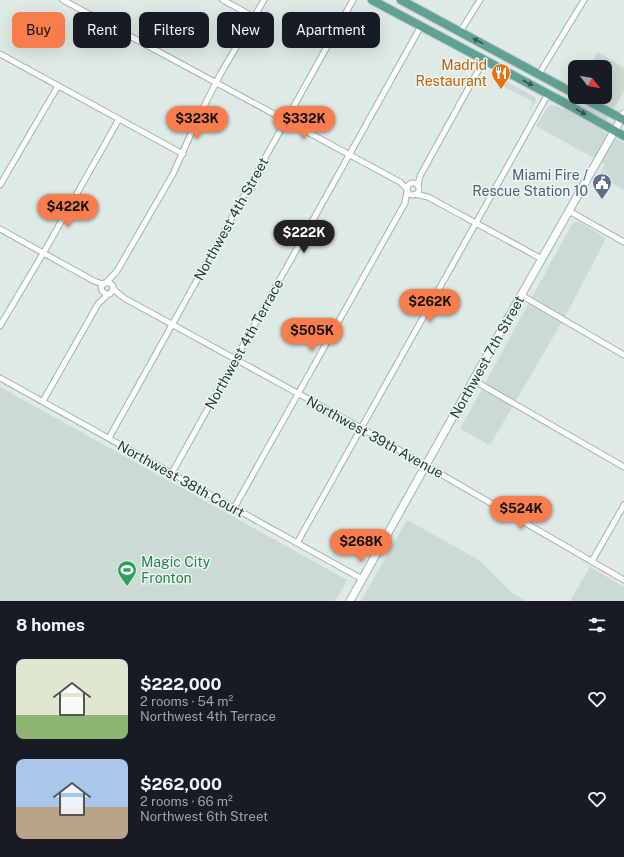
<!DOCTYPE html>
<meta charset="utf-8">
<style>
:root{--surface:#171b24;--page:#242831;--text:#f1f3f6;--muted:#9ea1a6;--accent:#f97d4c}
body{margin:0;font-family:"Public Sans",sans-serif;background:var(--page);color:var(--text);height:100vh;display:flex;flex-direction:column;font-size:15px;white-space:nowrap}
*{box-sizing:border-box;margin:0}
p{font-size:13px;color:var(--muted)}
.icon{flex:none;width:22px;height:22px;fill:none;stroke:currentColor;stroke-width:2;stroke-linecap:round;stroke-linejoin:round}
.map{position:relative;height:601px;overflow:hidden}
.sheet{display:flex;flex-direction:column;background:var(--surface);flex:1}
.sheet>*{flex:none}
.top-card{position:absolute;left:12px;top:12px;width:400px;height:36px;display:flex;gap:8px}
.needle{width:26px;rotate:121deg}
.buttons{position:absolute;left:568px;top:60px;display:grid;gap:8px}
.buttons a{display:grid;place-items:center;width:44px;height:44px;border-radius:8px;background:var(--surface);box-shadow:0 4px 16px #0002;font-size:20px}
.price{position:absolute;translate:-50% -34px;padding:0 9px;border-radius:14px;background:var(--accent);color:#111;font-size:13px;line-height:26px;filter:drop-shadow(0 1px 2px #0008)}
.price::after{content:'';position:absolute;left:50%;top:24px;width:12px;height:9px;margin-left:-6px;background:inherit;clip-path:polygon(0 0,100% 0,50% 100%)}
.price.selected{background:#222;color:#fff}
ul{padding:0;list-style:none}
li{display:flex;align-items:center;gap:12px;height:100px;padding:0 16px}
li span{display:grid;place-items:center;flex:none;width:112px;height:80px;border-radius:8px;color:#555}
li>.icon{margin-inline-start:auto}
span .icon{width:48px;height:48px;fill:#fffc;stroke-width:1}
li b{font-size:17px}
h2{display:flex;justify-content:space-between;align-items:center;height:48px;padding:0 16px;font-size:17px}
.chip{padding:0 14px;border-radius:8px;background:var(--surface);box-shadow:0 4px 16px #0002;font-size:14px;line-height:36px}
.chip.selected{background:var(--accent);color:#111}
.map>svg:first-child{display:block}
</style>
<div class="map">
<svg width="624" height="601" viewBox="0 0 624 601">
<rect width="100%" height="100%" fill="#ddeae5"/>
<!-- built -->
<path fill="#cbdad4" d="M598,52L624,68V91L601,130L624,143V190L599,175L605,164L536,126L547,108L551,105L557,106L564,110L575,91V97H605V67H589Z
M498,77L535,97L536,100L530,110L529,109L533,102L495,82Z
M576,222H580L606,238L566,315L490,445L460,429L572,224Z
M0,387L347,580L335,601H0Z
M407,520L479,560L512,593L526,601H361Z
M590,567L624,587V601H570Z"/>
<g fill="none" stroke-linecap="round" stroke-linejoin="round">
<!-- street casing -->
<g stroke="#a0b2ac" stroke-width="7">
<path id="street" d="M63,0L400,182L407,189
M223,0L254,17
M460,32L480,0
M0,54L183,154
M539,74L584,0
M407 189a6 6 0 1 1 12 0a6 6 0 1 1-12 0Z
M0,185L58,86
M418,186L420,176L484,60
M415,194L428,197L542,259
M569,211L624,242
M0,229L94,281L103,284
M106,283L117,271L173,174L198,118L221,73L264,0
M113,289L110,294H106L102,291L101,287L104,283H110L113,286V289L124,298L361,428L624,580
M521,295L624,355
M0,326L48,245L119,119
M0,378L362,579
M473,380L624,467
M43,401L98,304L108,294
M109,438L353,0
M172,473L421,26
M234,508L405,203L407,191
M297,543L548,94
M592,561L624,505"/>
</g>
<!-- secondary casing -->
<g stroke="#9cb6ae" stroke-width="9">
<path id="secondary" d="M350,601L498,336L624,114"/>
</g>
<!-- primary casing -->
<g stroke="#bcc4c2" stroke-width="10">
<path id="primary" d="M372,0L565,103L624,136
M401,0L575,94
M581,97L624,120"/>
</g>
<!-- street -->
<use href="#street" stroke="#fff" stroke-width="5"/>
<!-- secondary -->
<use href="#secondary" stroke="#fff" stroke-width="7"/>
<!-- primary -->
<use href="#primary" stroke="#5fa293" stroke-width="8"/>
</g>
<!-- one-way arrows -->
<defs><path id="oneway-solid" d="M-6-.8H1V-3.2L6.5 0L1 3.2V.8H-6Z"/></defs>
<g fill="#325950">
<use href="#oneway-solid" transform="translate(478 41) rotate(-152)"/>
<use href="#oneway-solid" transform="translate(528 83) rotate(28)"/>
<use href="#oneway-solid" transform="translate(581 112) rotate(30)"/>
</g>
<!-- icons -->
<defs>
<g id="restaurant-pin" transform="scale(1)"><path d="M0 17L-7.5 6A9.5 9.5 0 1 1 7.5 6Z" fill="#e8710a" stroke="#edf7f2"/><path d="M-5-6h1v4h1v-4h1v4h1v-4h1v5L-1.5 .5V6h-2V.5L-5-1ZM5-6V6H3V1.5H1.5Q1.5-4 5-6Z" fill="#fff"/></g>
<g id="civic-pin" transform="scale(1)"><path d="M0 17L-7.5 6A9.5 9.5 0 1 1 7.5 6Z" fill="#5c6f8a" stroke="#edf7f2"/><path d="M-.6-6.5H3V-4.5H.6V-3L4-1V1h2V6H-6V1h2V-1L-.6-3ZM-1.2 2.5V6h2.4V2.5Z" fill="#fff"/></g>
<g id="stadium-pin" transform="scale(1)"><path d="M0 17L-7.5 6A9.5 9.5 0 1 1 7.5 6Z" fill="#2e9e5b" stroke="#edf7f2"/><path d="M0-5a6.5 5 0 1 0 0 10a6.5 5 0 1 0 0-10ZM-3.5-1.8h7v3.6h-7Z" fill="#fff"/></g>
</defs>
<g fill-rule="evenodd">
<use href="#restaurant-pin" x="501" y="73"/>
<use href="#civic-pin" x="602" y="183"/>
<use href="#stadium-pin" x="127" y="570"/>
</g>
<g text-anchor="middle" stroke-width="3" stroke-linejoin="round" paint-order="stroke">
<!-- food labels -->
<g font-size="14" fill="#c56008" stroke="#edf7f2" text-anchor="end">
<text x="487" y="70">Madrid<tspan x="487" dy="16">Restaurant</tspan></text>
</g>
<!-- service labels -->
<g font-size="14" fill="#4e5e75" stroke="#edf7f2" text-anchor="end">
<text x="588" y="180">Miami Fire /<tspan x="588" dy="16">Rescue Station 10</tspan></text>
</g>
<!-- street labels -->
<g font-size="14" fill="#1e3a33" stroke="#edf7f2">
<text transform="translate(231 219) rotate(-61)" y="5">Northwest 4th Street</text>
<text transform="translate(244 344) rotate(-61)" y="5">Northwest 4th Terrace</text>
<text transform="translate(487 357) rotate(-61)" y="5">Northwest 7th Street</text>
<text transform="translate(375 437) rotate(29)" y="5">Northwest 39th Avenue</text>
<text transform="translate(181 479) rotate(29)" y="5">Northwest 38th Court</text>
</g>
<!-- leisure labels -->
<g font-size="14" fill="#27864d" stroke="#edf7f2" text-anchor="start">
<text x="141" y="567">Magic City<tspan x="141" dy="16">Fronton</tspan></text>
</g>
</g>
</svg>
<div class="buttons">
<a><svg class="needle" viewBox="-14 -14 28 28"><path d="M0-13l5 13h-10z" fill="#e53935"/><path d="M0 13l5-13h-10z" fill="#9ea1a6"/></svg></a>
</div>
<b class="price" style="left:197px;top:140px">$323K</b>
<b class="price" style="left:304px;top:140px">$332K</b>
<b class="price" style="left:68px;top:228px">$422K</b>
<b class="price selected" style="left:304px;top:254px">$222K</b>
<b class="price" style="left:430px;top:323px">$262K</b>
<b class="price" style="left:312px;top:352px">$505K</b>
<b class="price" style="left:521px;top:530px">$524K</b>
<b class="price" style="left:361px;top:563px">$268K</b>
<div class="top-card">
<a class="chip selected">Buy</a>
<a class="chip">Rent</a>
<a class="chip">Filters</a>
<a class="chip">New</a>
<a class="chip">Apartment</a>
</div>
</div>
<section class="sheet">
<h2>8 homes<svg class="icon" aria-label="filters" viewBox="0 0 24 24"><path d="M4 7h16M4 17h16"/><circle cx="9" cy="7" r="2"/><circle cx="15" cy="17" r="2"/></svg></h2>
<ul>
<li><span style="background:linear-gradient(#dfe7d0 70%,#8fb573 0)"><svg class="icon" aria-label="home" viewBox="0 0 24 24"><path d="M3 11l9-7 9 7M6 9v11h12V9"/></svg></span><div><b>$222,000</b><p>2 rooms · 54 m²</p><p>Northwest 4th Terrace</p></div><svg class="icon" aria-label="heart" viewBox="0 0 24 24"><path d="M12 20l-8-8c-3-5 5-10 8-4 3-6 11-1 8 4z"/></svg></li>
<li><span style="background:linear-gradient(#a9c7e8 60%,#b9a48a 0)"><svg class="icon" aria-label="home" viewBox="0 0 24 24"><path d="M3 11l9-7 9 7M6 9v11h12V9"/></svg></span><div><b>$262,000</b><p>2 rooms · 66 m²</p><p>Northwest 6th Street</p></div><svg class="icon" aria-label="heart" viewBox="0 0 24 24"><path d="M12 20l-8-8c-3-5 5-10 8-4 3-6 11-1 8 4z"/></svg></li>
</ul>
</section>
